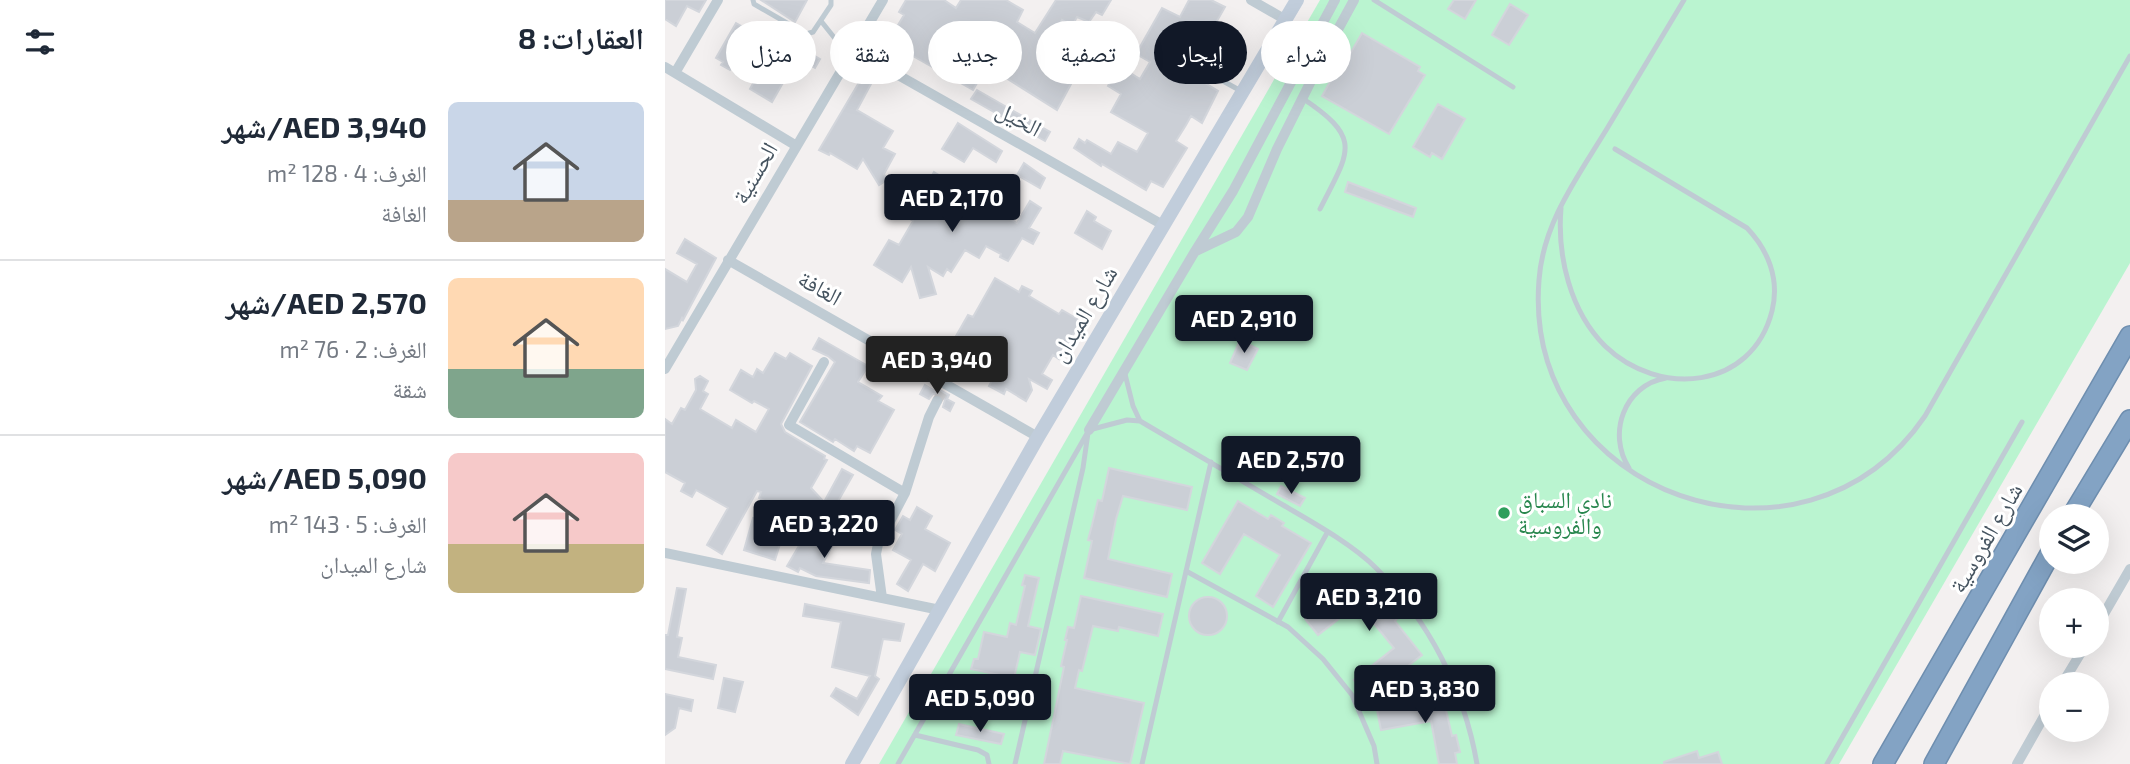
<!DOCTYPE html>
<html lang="ar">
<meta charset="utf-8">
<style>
:root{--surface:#fff;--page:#f2f2f3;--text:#1f2937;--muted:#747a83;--line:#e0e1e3;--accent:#111827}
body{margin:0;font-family:"Exo 2","Noto Naskh Arabic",sans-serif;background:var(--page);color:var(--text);direction:rtl;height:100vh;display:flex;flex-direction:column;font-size:26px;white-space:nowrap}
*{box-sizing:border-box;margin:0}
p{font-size:23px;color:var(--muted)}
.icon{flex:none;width:38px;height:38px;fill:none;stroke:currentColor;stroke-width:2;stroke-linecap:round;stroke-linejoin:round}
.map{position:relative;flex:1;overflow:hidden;direction:ltr}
.sheet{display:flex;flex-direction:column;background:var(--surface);width:665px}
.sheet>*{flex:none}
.banner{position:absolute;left:21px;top:21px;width:665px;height:63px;direction:rtl;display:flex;gap:14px}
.fabs{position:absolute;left:1374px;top:504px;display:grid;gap:14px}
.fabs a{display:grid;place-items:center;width:70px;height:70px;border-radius:50%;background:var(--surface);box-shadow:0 7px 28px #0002;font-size:35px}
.price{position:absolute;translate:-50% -60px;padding:0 16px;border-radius:7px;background:var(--accent);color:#fff;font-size:23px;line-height:46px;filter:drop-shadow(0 2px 4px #0008)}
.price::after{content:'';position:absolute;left:50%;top:42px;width:21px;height:16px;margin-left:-10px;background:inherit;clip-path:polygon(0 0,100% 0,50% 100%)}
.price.active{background:#222;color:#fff}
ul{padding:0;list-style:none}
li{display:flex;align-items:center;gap:21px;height:175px;padding:0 21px}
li+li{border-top:2px solid var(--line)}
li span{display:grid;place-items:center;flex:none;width:196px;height:140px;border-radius:10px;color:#555}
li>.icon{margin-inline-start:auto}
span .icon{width:84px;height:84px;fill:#fffc;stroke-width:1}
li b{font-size:30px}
h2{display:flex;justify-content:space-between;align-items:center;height:84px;padding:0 21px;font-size:30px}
.chip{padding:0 24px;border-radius:32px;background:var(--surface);box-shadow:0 7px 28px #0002;font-size:24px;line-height:63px}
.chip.active{background:var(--accent);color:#fff}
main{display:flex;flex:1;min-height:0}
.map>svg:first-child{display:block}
</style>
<main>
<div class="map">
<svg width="1465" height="764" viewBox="0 0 1465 764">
<rect width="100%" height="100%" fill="#f3f0f0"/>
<!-- green -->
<path fill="#baf4d0" d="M655,0H1465V263L1174,764H214Z"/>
<!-- building -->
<path fill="#cbcfd6" stroke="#d3d6dc" stroke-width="2" d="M0,0H41L34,12L22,6L11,26L0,19Z
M96,0H142L130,22Z
M241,0H279L291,8L296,0H341L358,10L352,22L370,33L391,0H446L437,15L431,12L424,22L412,17L407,26L397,20L380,50L399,60L397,64L401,67L395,77L406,84L392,110L322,66L308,90L223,42L239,15L234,12Z
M524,0H546L560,7L544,35L569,49L559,67L518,44L507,63L553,91L537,123L526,116L521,125L511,141L522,148L498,187L486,181L481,190L437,164L436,166L409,148L414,139L420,143L422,140L446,154L453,142L472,152L483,133L446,112L456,94L443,86L454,66L475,79L485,62L471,54L497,8L515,17Z
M789,0H811L800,19L783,9Z
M845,4L863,15L844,45L827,35Z
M71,23L87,32L84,37L110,52L118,37L155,59L150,68L132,58L107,102L85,89L91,78L68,65L65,70L56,65L58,62L51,58Z
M697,33L755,67L753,71L760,75L724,134L657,96L671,71L674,73Z
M196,79L206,84L192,110L228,131L218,148L230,154L219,174L222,180L214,185L198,159L192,169L165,153L164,155L154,150Z
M312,90L385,132L380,141L306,99Z
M773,104L800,119L777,159L767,153L765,157L748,147Z
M293,123L337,151L331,162L308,148L299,162L277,149Z
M359,163L380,178L375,188L352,175Z
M269,172L352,223L365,201L376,208L364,228L374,233L368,244L357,238L343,261L335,257L336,254L321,246L314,258L300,250L286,272L282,269L278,276L263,267L271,294L255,298L246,267L237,282L209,265L224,240L234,245L248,221L245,219L253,204L252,203Z
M683,182L751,208L748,217L680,192Z
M422,211L431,217L429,221L446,231L437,249L410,233Z
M20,239L51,258L18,320L17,318L13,326L0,329V269L22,282L32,264L12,253Z
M330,278L354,292L357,286L367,291L364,296L394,314L397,310L416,321L394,359L388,355L377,374L387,380L382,389L364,379L367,390L361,401L341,389L339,394L324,386L332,371L308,357L299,371L278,359L303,315L308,317Z
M154,338L203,366L193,382L217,396L213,401L229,410L205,453L192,446L189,451L170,439L168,442L135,422L170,362L163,356L148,349Z
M575,340L593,349L582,370L565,363Z
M110,353L121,359L125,353L147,366L116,424L120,432L160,456L159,459L162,460L146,488L159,502L177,469L188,475L155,533L144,527L154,510L129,518L94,498L96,492L92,491L57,554L42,545L63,508L31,490L27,497L16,491L20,483L0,472V419L7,424L16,408L20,410L31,390L30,379L35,376L43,381L38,391L43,394L35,409L67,428L71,420L91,432L104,409L89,401L87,403L65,390L76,370L88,377L92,369L98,373Z
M260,385L270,391L271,388L284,395L282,399L289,403L285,411L278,407L280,400L276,394H268L264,399L255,394Z
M444,468L527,487L522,510L458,496L451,519L443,559L507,574L502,597L419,578L427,541L423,540L427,525L433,500L437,501Z
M616,486L640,498L635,506L612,494Z
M573,501L603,519L606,515L619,523L617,526L646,543L608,607L591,596L615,555L579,534L555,574L537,563Z
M252,507L267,516L260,529L285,543L270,571L258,564L243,591L232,584L246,560L228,550L237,534L230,530L238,516L245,520Z
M88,518L120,528L110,560L79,550Z
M163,529L173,535L158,563L205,570L204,583L151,576L135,568L133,572L122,566L141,534L158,539Z
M360,575L374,578L363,626L376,629L370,655L355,652L349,678L306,669L309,659H313L319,632L342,637L345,623L351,625L360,586L357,585Z
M693,577L718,608L722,604L733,618L730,621L757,655L703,697L689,680L729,648L693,604L653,635L640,619Z
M12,588L21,589L12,637L17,638L13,657L51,665L48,679L0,669V635H3Z
M416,596L498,614L493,636L454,627L453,631L428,626L417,671L414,670L410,688L479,703L465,764L398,751L395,764H379L399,667L396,666L402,640H400L403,627L409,628Z
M524 616a19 19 0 1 1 38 0a19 19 0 1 1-38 0Z
M140,604L239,624L235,641L218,639L210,676L214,679L193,715L166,696L171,688L192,699L205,676L167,667L176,622L138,616Z
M59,678L78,682L70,712L53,708Z
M0,694L28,700L26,711L14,708L10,728L0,735Z
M778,697L787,736L791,735L795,752L790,753L792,764H774L766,721L716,730L712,710Z
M294,724L339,734L336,744L291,735Z
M1032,751L1034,758L1053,752L1057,764H999V762Z"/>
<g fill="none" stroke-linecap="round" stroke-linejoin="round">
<!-- street-tunnel -->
<path stroke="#c8c9cc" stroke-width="10" stroke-dasharray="10 5" stroke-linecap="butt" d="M272,401L278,391"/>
<!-- highway casing -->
<g stroke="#6e8eaf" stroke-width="22">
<path id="highway" d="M1407,516L1465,420
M1218,764L1465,336
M1269,764L1386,552"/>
</g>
<!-- lane -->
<path stroke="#bfcbd3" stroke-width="5" d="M88,0L89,4L141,34L148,32L166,5V0
M709,0L848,87
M1019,0C994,42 968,85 943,127C914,175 878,222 874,280C857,495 1138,594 1260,416L1465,56
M156,21L172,41L189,50
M520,60L576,91
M637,98C699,139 684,151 655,209
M896,208C892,256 905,311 940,346C994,398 1087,390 1107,311C1115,279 1103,250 1082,228L950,149
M459,370L468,406L475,421
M964,468C942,434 959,385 1001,378
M521,571L623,627L658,659L687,695L709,746L712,764
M613,622L662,533
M250,735L313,750L322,755L324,764
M233,764L424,430L462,420L475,421C522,449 570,477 618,505C647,522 687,544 711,568C764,621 799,689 812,764
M350,764L418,468L423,433
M477,764L546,462
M1162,764L1357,422"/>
<!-- street -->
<path stroke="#bfcbd3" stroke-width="10" d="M586,0L621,20
M189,50L498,225
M0,67L130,145
M10,73L53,0
M531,251L571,232L583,217L612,149L659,55L689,0
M63,260L373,437
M159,362L124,425L240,493
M0,369L218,0
M424,430L529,253L568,191L670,0
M0,553L275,610
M217,598L211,554L213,544L240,493L264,417L272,401
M1432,626L1465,569
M1397,684L1420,646
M1352,764L1386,704"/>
<!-- secondary -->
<path stroke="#c1cddb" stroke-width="14" d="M187,764L373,437L632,0"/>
<!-- highway -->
<use href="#highway" stroke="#83a3c4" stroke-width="19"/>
</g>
<!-- markers -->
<circle fill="#2e9e5b" stroke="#fff" stroke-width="2.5" cx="839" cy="513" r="7"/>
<g text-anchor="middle" stroke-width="6" stroke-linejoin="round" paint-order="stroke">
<!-- street labels -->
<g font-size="23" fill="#465460" stroke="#fff">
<text transform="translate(354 119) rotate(29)" y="8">الخيل</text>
<text transform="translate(90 173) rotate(-60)" y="8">الحسنية</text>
<text transform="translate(155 288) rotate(30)" y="8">الغافة</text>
<text transform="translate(419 314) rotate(-59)" y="8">شارع الميدان</text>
<text transform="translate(1321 538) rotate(-60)" y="8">شارع الفروسية</text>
</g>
<!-- leisure labels -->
<g font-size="23" fill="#27864d" stroke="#fff" text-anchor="start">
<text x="853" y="508">نادي السباق<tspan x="853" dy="26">والفروسية</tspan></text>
</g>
</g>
</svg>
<div class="fabs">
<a><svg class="icon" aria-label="layers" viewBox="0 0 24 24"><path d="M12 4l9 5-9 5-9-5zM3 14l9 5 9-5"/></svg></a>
<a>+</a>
<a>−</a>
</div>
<b class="price" style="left:287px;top:234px">AED 2,170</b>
<b class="price" style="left:579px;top:355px">AED 2,910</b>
<b class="price active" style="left:272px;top:396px">AED 3,940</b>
<b class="price" style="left:626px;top:496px">AED 2,570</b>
<b class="price" style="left:159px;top:560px">AED 3,220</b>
<b class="price" style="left:704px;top:633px">AED 3,210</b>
<b class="price" style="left:760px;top:725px">AED 3,830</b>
<b class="price" style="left:315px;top:734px">AED 5,090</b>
<div class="banner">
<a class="chip">شراء</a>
<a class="chip active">إيجار</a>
<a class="chip">تصفية</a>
<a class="chip">جديد</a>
<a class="chip">شقة</a>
<a class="chip">منزل</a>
</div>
</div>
<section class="sheet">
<h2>العقارات: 8<svg class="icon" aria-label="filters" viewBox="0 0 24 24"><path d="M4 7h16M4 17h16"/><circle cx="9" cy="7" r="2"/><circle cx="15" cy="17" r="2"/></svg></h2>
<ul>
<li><span style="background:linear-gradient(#c9d6e8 70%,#b9a48a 0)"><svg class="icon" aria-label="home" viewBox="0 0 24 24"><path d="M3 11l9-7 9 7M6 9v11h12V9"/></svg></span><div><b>AED 3,940/شهر</b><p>الغرف: 4 · 128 m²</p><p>الغافة</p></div></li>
<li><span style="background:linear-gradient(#ffd9b3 65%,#7fa58c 0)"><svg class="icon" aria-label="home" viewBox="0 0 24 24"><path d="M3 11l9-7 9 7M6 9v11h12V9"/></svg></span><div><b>AED 2,570/شهر</b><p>الغرف: 2 · 76 m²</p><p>شقة</p></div></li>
<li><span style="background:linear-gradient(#f6c9c9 65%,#c2b280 0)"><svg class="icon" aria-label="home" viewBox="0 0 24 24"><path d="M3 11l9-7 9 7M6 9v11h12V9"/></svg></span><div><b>AED 5,090/شهر</b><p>الغرف: 5 · 143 m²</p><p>شارع الميدان</p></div></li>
</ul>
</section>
</main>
